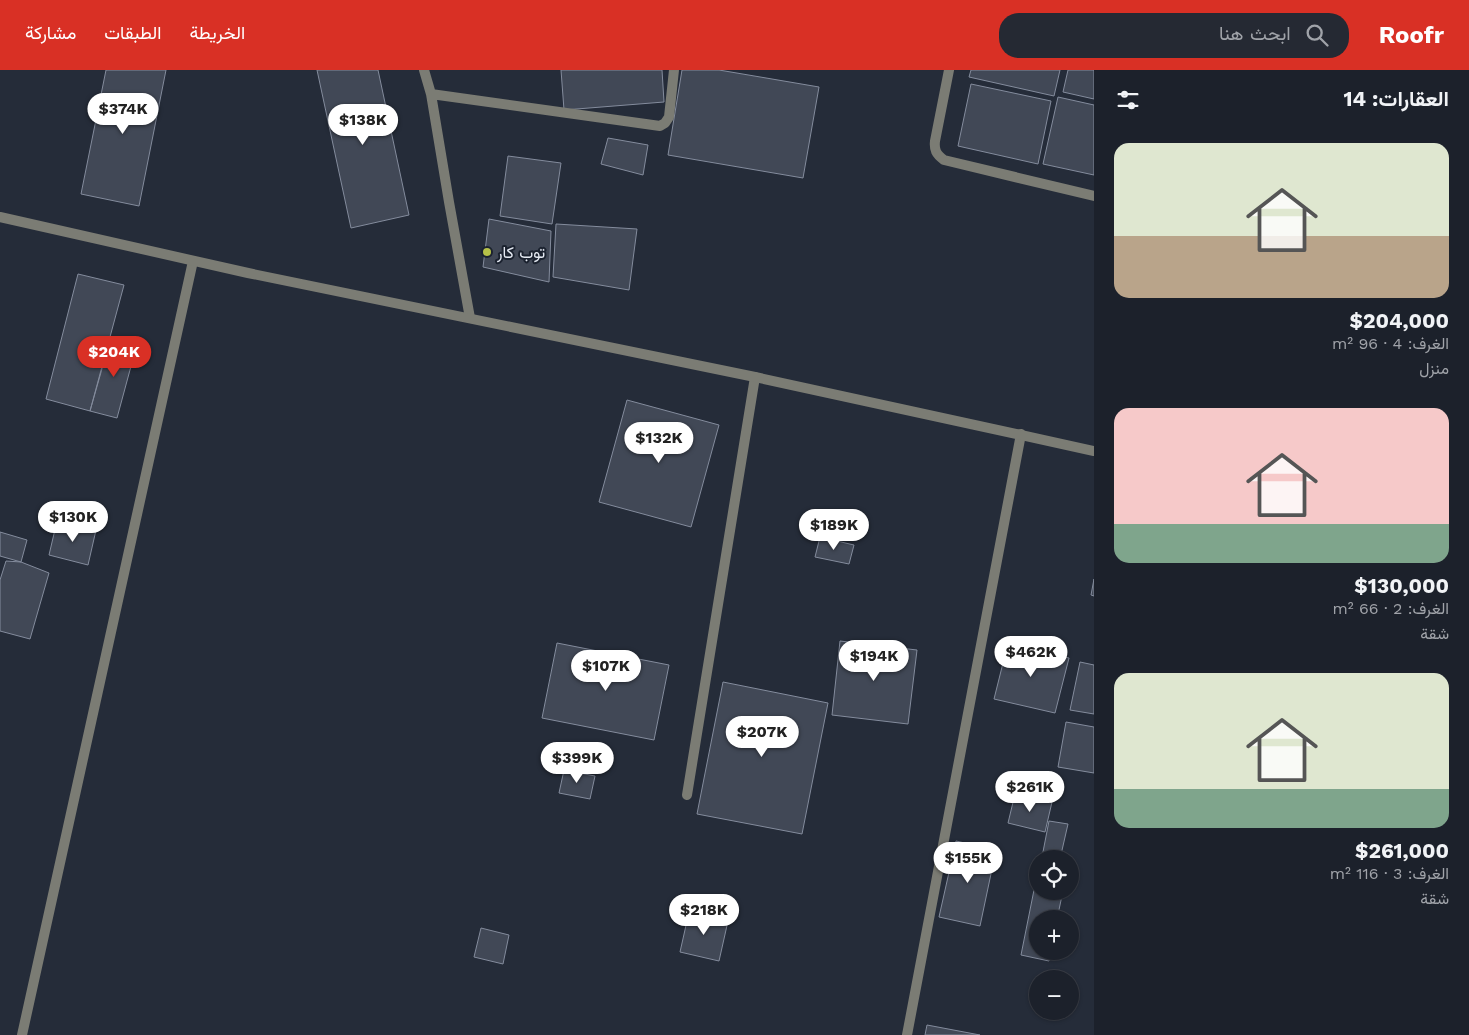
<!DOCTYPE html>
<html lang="ar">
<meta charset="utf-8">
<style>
:root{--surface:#1c212b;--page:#252933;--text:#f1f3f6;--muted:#a0a3a9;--line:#3a3e47;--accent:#d93025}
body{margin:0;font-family:"Work Sans",Vazirmatn,sans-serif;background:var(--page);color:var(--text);direction:rtl;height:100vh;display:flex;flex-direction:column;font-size:19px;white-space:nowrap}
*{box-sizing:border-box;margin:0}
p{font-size:16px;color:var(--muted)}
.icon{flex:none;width:28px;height:28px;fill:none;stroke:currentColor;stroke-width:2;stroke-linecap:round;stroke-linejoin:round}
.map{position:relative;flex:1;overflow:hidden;direction:ltr}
.drawer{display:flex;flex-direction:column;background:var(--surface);width:375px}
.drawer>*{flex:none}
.controls{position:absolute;left:1029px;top:780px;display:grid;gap:10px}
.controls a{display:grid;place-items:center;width:50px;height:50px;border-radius:50%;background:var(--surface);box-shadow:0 1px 4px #0004,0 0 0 1px var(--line);font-size:25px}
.price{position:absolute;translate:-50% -42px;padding:0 11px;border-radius:18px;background:#fff;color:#222;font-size:16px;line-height:32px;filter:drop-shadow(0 1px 2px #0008)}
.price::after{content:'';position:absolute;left:50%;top:30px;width:15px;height:11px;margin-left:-8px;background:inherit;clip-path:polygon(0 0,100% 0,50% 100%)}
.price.on{background:var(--accent);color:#fff}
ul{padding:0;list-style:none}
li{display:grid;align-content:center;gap:10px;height:265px;padding:0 20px}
li span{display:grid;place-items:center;height:155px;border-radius:15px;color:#555}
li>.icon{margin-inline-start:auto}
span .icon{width:90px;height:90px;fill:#fffc;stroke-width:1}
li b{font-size:21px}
h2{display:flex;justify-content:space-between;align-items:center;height:60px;padding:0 20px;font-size:21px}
header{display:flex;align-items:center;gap:30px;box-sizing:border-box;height:70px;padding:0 25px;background:var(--accent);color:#fff}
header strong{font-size:24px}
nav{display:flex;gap:28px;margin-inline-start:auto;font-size:18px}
.search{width:350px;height:45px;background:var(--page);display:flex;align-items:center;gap:12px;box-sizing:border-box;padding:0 18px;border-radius:20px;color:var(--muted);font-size:19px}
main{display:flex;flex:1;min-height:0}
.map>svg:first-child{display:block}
</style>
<header>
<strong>Roofr</strong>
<div class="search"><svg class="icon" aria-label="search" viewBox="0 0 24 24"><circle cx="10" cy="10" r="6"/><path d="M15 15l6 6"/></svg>ابحث هنا</div>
<nav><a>الخريطة</a><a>الطبقات</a><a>مشاركة</a></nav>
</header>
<main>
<section class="drawer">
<h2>العقارات: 14<svg class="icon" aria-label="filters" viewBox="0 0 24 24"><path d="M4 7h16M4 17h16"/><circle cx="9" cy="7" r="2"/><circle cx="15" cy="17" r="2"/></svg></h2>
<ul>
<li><span style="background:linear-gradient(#dfe7d0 60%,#b9a48a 0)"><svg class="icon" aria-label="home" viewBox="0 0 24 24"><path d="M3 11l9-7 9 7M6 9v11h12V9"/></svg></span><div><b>$204,000</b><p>الغرف: 4 · 96 m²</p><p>منزل</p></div></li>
<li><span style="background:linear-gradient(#f6c9c9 75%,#7fa58c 0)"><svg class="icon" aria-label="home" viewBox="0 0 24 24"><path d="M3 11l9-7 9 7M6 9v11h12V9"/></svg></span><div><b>$130,000</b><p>الغرف: 2 · 66 m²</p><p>شقة</p></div></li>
<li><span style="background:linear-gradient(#dfe7d0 75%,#7fa58c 0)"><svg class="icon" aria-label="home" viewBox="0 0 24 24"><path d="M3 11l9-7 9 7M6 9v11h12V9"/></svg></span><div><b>$261,000</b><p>الغرف: 3 · 116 m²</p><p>شقة</p></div></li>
</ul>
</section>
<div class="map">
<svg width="1094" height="965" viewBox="0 0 1094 965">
<rect width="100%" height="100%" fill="#252c39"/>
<!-- building -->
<path fill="#414856" stroke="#848c9d" d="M106,0H166L139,136L81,124Z
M317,0H378L409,145L351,158Z
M561,0H662L664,32L564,40Z
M682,0H719L819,17L803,108L668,85Z
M971,0H1060L1054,26L969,7Z
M1068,0H1094V29L1063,22Z
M971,14L1051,31L1038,94L958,76Z
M1058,27L1094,35V105L1043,94Z
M608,68L648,75L643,105L601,94Z
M508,86L561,93L552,154L500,146Z
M489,149L551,161L549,212L483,197Z
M556,154L637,159L629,220L553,207Z
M78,204L124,215L90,341L46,329Z
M111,267L137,274L117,348L90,341Z
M627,330L719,355L691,457L599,432Z
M57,451L96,460L88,495L49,485Z
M0,462L27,470L21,492L0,486Z
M820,467L854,475L849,494L815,487Z
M6,491L21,492L49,503L30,569L0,561V510Z
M1094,509V526L1091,525Z
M840,571L917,580L908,654L832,645Z
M557,573L669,595L654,670L542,648Z
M1008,573L1069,588L1055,643L994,629Z
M1080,592L1094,595V644L1070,640Z
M723,612L828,633L802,764L697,744Z
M1066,652L1094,657V703L1058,697Z
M564,700L595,706L590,729L559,723Z
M1015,724L1052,732L1045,762L1008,753Z
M1049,751L1068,754L1060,789L1042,787Z
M956,771L996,780L980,856L939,847Z
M1038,800V821H1063L1057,849H1038V881H1051L1049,891L1021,885Z
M689,842L728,851L719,891L680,882Z
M481,858L509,865L503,894L474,887Z
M927,955L980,965H925Z"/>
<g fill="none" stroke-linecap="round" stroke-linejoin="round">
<!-- minor -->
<path stroke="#7b7c74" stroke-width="10" d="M424,0L431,24L660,56L665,53L669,47L674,0
M949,0L935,71C934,80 936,84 944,90L1094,126
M431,24L449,132L470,248
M687,725L755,307
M22,965L193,191
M907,965L1021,364"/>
<!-- tertiary -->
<path stroke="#7b7c74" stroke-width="10" d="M0,147L248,203L755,307L1094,381"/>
</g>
<!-- markers -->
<circle fill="#b6c148" stroke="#1b222f" stroke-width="2" cx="487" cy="182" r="5"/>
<g text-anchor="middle" stroke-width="4" stroke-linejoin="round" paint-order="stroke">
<!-- poi labels -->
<g font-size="16" fill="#e4e9f2" stroke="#1b222f" text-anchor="start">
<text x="497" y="188">توب كار</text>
</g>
</g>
</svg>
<div class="controls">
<a><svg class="icon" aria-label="locate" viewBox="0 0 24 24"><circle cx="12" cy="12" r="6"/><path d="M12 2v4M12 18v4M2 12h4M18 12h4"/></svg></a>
<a>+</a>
<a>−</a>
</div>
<b class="price" style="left:123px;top:65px">$374K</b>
<b class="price" style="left:363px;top:76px">$138K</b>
<b class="price on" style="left:114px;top:308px">$204K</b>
<b class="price" style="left:659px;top:394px">$132K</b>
<b class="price" style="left:73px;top:473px">$130K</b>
<b class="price" style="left:834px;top:481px">$189K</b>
<b class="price" style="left:1031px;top:608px">$462K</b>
<b class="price" style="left:874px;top:612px">$194K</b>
<b class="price" style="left:606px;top:622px">$107K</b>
<b class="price" style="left:762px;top:688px">$207K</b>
<b class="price" style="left:577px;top:714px">$399K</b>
<b class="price" style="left:1030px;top:743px">$261K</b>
<b class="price" style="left:968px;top:814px">$155K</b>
<b class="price" style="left:704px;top:866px">$218K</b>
</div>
</main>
